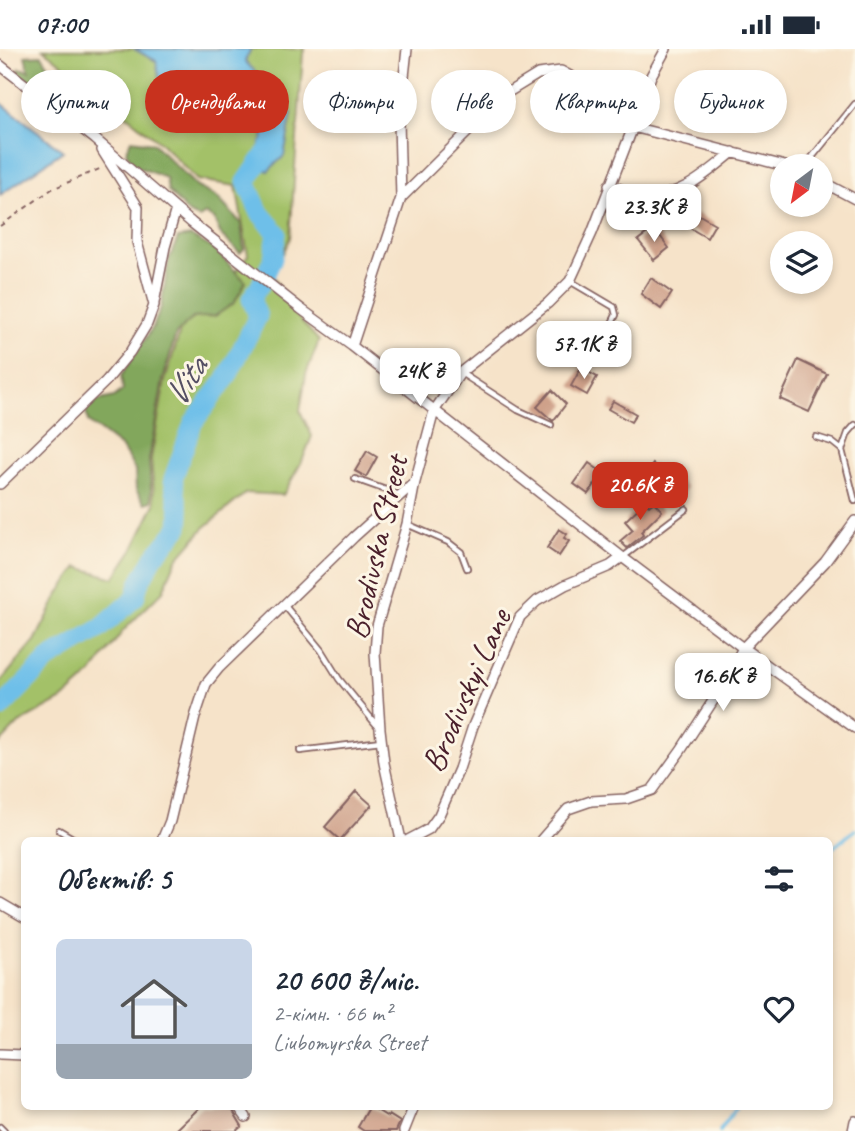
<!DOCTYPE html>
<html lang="uk">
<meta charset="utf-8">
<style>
:root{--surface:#fff;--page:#f2f2f3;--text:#1f2937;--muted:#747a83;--accent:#c8321e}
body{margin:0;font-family:Caveat,sans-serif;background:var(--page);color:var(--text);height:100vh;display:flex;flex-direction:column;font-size:26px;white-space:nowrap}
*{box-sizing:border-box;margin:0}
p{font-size:23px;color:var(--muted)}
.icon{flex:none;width:38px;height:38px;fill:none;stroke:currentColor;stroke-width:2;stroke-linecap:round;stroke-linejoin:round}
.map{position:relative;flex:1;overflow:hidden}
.sheet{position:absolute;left:21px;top:788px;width:812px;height:273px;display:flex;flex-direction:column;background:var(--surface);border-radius:10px;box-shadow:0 4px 10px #0003}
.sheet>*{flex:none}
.guide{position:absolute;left:21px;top:21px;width:814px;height:63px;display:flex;gap:14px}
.needle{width:46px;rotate:212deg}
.tools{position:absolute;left:770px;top:105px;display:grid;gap:14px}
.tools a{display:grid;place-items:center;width:63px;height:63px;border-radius:50%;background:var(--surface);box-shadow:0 4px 10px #0003;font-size:35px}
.price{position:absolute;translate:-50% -60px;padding:0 16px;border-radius:14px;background:#fff;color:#222;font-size:23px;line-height:46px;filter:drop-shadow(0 2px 4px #0008)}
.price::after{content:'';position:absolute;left:50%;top:42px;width:21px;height:16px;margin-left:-10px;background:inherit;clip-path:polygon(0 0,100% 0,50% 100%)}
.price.active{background:var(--accent);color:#fff}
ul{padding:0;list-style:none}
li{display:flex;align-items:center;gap:21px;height:175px;padding:0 35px}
li span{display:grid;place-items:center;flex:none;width:196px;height:140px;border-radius:10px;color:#555}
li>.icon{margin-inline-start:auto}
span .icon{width:84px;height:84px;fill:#fffc;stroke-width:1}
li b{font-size:30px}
h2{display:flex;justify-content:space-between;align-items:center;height:84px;padding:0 35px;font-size:30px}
.chip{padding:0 24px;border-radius:32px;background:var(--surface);box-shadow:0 4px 10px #0003;font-size:24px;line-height:63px}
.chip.active{background:var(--accent);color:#fff}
.status{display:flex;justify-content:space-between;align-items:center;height:49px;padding:0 35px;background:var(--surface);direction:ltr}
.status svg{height:19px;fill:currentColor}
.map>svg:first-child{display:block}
</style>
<div class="status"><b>07:00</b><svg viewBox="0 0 49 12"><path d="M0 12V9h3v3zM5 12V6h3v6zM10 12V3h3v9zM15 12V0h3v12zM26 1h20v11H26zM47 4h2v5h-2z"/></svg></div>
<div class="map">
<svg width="855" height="1082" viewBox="0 0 855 1082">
<rect width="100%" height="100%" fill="#fcf5e5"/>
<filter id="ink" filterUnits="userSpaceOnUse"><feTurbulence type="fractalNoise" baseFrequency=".0143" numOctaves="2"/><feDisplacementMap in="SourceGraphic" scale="14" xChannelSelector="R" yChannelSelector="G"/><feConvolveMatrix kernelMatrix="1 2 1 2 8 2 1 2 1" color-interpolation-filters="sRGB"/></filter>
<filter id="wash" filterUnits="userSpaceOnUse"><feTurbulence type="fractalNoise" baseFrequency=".00686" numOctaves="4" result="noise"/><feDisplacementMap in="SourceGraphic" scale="28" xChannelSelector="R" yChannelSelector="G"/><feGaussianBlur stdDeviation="1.57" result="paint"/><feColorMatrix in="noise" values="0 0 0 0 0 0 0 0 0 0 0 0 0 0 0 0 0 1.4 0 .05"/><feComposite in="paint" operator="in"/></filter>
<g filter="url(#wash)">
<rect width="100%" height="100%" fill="#f6e3c9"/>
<!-- green -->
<path fill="#a3c168" stroke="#76704a" stroke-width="2" d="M43,0H305L303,4L290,189L273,227L297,267L319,292L306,325L300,362L312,387L302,412L283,446L246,444L204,479L176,511L163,542L123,582L91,625L63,650L19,674L0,694V633L35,592L60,543L78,518L114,529L132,502L155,455L151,410L165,332L196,230L235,223L248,206L236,137L197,131L161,94Z"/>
<!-- forest -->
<path fill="#82a75c" stroke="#666344" stroke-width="2" d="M42,6L50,19L44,26L50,47L42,43L18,23L20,19L29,22L25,7Z
M131,91L153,94L197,138L217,148L241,174L244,200L240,204L221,186L214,170L206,165L199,169L189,165L168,142L166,129L135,117L126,103Z
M191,187L214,200L246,233L234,254L215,267L193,269L176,285L163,331L149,411L152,452L145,454L136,441L135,421L122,399L88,373L86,362L96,352L114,348L123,341L121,327L153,278L161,258L169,210L178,189Z"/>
<!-- water -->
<path fill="#6ebfe9" stroke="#5c6f8a" stroke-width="2" d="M134,0H251L245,12L262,30L265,54L292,64L284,107L268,122L253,113L264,87L237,53L196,64L197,43L162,42L156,12Z
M0,53L63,102L0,146Z"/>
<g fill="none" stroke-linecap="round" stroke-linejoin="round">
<!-- stream -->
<path stroke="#6ebfe9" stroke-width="3.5" d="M830,801L855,781
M720,1082L737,1057"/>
<!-- river -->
<path stroke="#6ebfe9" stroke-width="19" d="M0,660L49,610L101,579L135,549L139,535L154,508L179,478L180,465L173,430L193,374L228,327L258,267L251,250L262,233L273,209L277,184L260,164L246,133L271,96"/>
</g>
<g id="blocks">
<!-- building -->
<path fill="#cfa18a" d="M696,164L715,175L707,189L688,178Z
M654,179L669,199L654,211L638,191Z
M651,229L672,244L661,260L641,245Z
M798,311L827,325L809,363L780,350Z
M581,319L597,328L587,346L571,337Z
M552,341L566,355L553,372L537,358Z
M613,352L636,365L631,373L608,360Z
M367,402L377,408L366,428L355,422Z
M589,414L603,424L588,445L574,435Z
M653,415L675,431L677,429L687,439L677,449L661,434L658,438L644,428Z
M645,453L649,457L654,453L662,462L641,483L643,486L627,499L620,492L633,481L625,472Z
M559,480L567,485L564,489L569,492L559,507L547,499Z
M356,742L372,756L340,791L325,778Z
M201,1057H230L242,1077L236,1082H175Z
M370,1057L388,1068L389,1066L400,1073L396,1082H364L358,1078Z"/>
</g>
</g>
<g filter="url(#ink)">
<use href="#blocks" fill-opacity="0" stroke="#866462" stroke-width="2"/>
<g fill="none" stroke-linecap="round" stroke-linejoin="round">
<!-- lane casing -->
<g stroke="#866462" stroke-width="8">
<path id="lane" d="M805,117L855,55
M570,232L614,258L616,266L605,288
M461,324L518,361L551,376
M855,376L848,384L842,401L855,452
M816,388L832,393L842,401
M355,430L400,446
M407,475L448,493L461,503L467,519
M623,508L686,460
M285,557L321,601L339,630L379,679
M300,702L381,692
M59,781L76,791
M0,1078L4,1082"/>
</g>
<!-- street casing -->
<g stroke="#866462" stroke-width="12">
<path id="street" d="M0,16L95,90L192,174L301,260L352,297L622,508L743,599L855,679
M821,132L855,150
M609,136C619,139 630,145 641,147C677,152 707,124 733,103
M401,149L507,44L538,25L561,22L583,34L609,64L633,78L785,117
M154,254L165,198L176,160
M352,297L401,149L399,73L407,0
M0,435L106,332L130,303L147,275L154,256L137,193L138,158L102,101
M162,791L170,772L195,668L206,635L219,619L354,488L414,434
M401,791L384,714L380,680L375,604L377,577L407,475L415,433L434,362L461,323L548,254L570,232L592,184L633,78L651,27L666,0
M408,791L429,780L439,766L459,720L473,677L520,568L537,552L565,536L610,517L622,508
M541,791L568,760L591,752L626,750L652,741L681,701L722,638L743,599L825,513L855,472
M0,854L24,868
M0,1005L24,1006
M238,1057L246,1068
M404,1082L414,1057
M853,1082L855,1072"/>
</g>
<!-- path -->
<path stroke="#866462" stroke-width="2" stroke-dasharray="5 5" stroke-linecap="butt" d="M0,177L52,140L102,119"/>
<!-- lane -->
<use href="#lane" stroke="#fff" stroke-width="4.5"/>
<!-- street -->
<use href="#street" stroke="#fff" stroke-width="9"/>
</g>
</g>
<g text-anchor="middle" stroke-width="6" stroke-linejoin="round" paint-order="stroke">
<!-- street labels -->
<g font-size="33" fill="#4a1f2b" stroke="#fcf5e5">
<text transform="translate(375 498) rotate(-77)" y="12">Brodivska Street</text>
<text transform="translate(465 641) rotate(-66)" y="12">Brodivskyi Lane</text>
</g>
<!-- water labels -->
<g font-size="35" font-style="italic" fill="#554f64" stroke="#fcf5e5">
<text transform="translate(185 332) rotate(-57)" y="12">Vita</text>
</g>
</g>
</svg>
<div class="tools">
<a><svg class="needle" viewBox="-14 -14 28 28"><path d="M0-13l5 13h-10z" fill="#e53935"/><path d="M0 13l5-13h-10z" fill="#747a83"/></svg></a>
<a><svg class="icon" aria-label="layers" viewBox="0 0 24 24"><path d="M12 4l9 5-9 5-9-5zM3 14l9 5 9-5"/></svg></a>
</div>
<b class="price" style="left:654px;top:195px">23.3K ₴</b>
<b class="price" style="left:584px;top:332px">57.1K ₴</b>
<b class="price" style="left:420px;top:359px">24K ₴</b>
<b class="price active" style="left:640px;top:473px">20.6K ₴</b>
<b class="price" style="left:723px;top:664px">16.6K ₴</b>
<div class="guide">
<a class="chip">Купити</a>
<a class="chip active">Орендувати</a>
<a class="chip">Фільтри</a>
<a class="chip">Нове</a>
<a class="chip">Квартира</a>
<a class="chip">Будинок</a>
</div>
<section class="sheet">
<h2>Об’єктів: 5<svg class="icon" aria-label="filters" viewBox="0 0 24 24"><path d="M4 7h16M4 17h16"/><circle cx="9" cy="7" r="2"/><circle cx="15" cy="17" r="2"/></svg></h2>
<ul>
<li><span style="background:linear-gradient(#c9d6e8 75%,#9aa5b1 0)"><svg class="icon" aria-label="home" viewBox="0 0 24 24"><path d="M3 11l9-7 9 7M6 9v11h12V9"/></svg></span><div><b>20 600 ₴/міс.</b><p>2-кімн. · 66 m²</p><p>Liubomyrska Street</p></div><svg class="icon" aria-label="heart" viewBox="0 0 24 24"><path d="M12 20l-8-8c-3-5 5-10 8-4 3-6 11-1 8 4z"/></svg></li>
</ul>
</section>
</div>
